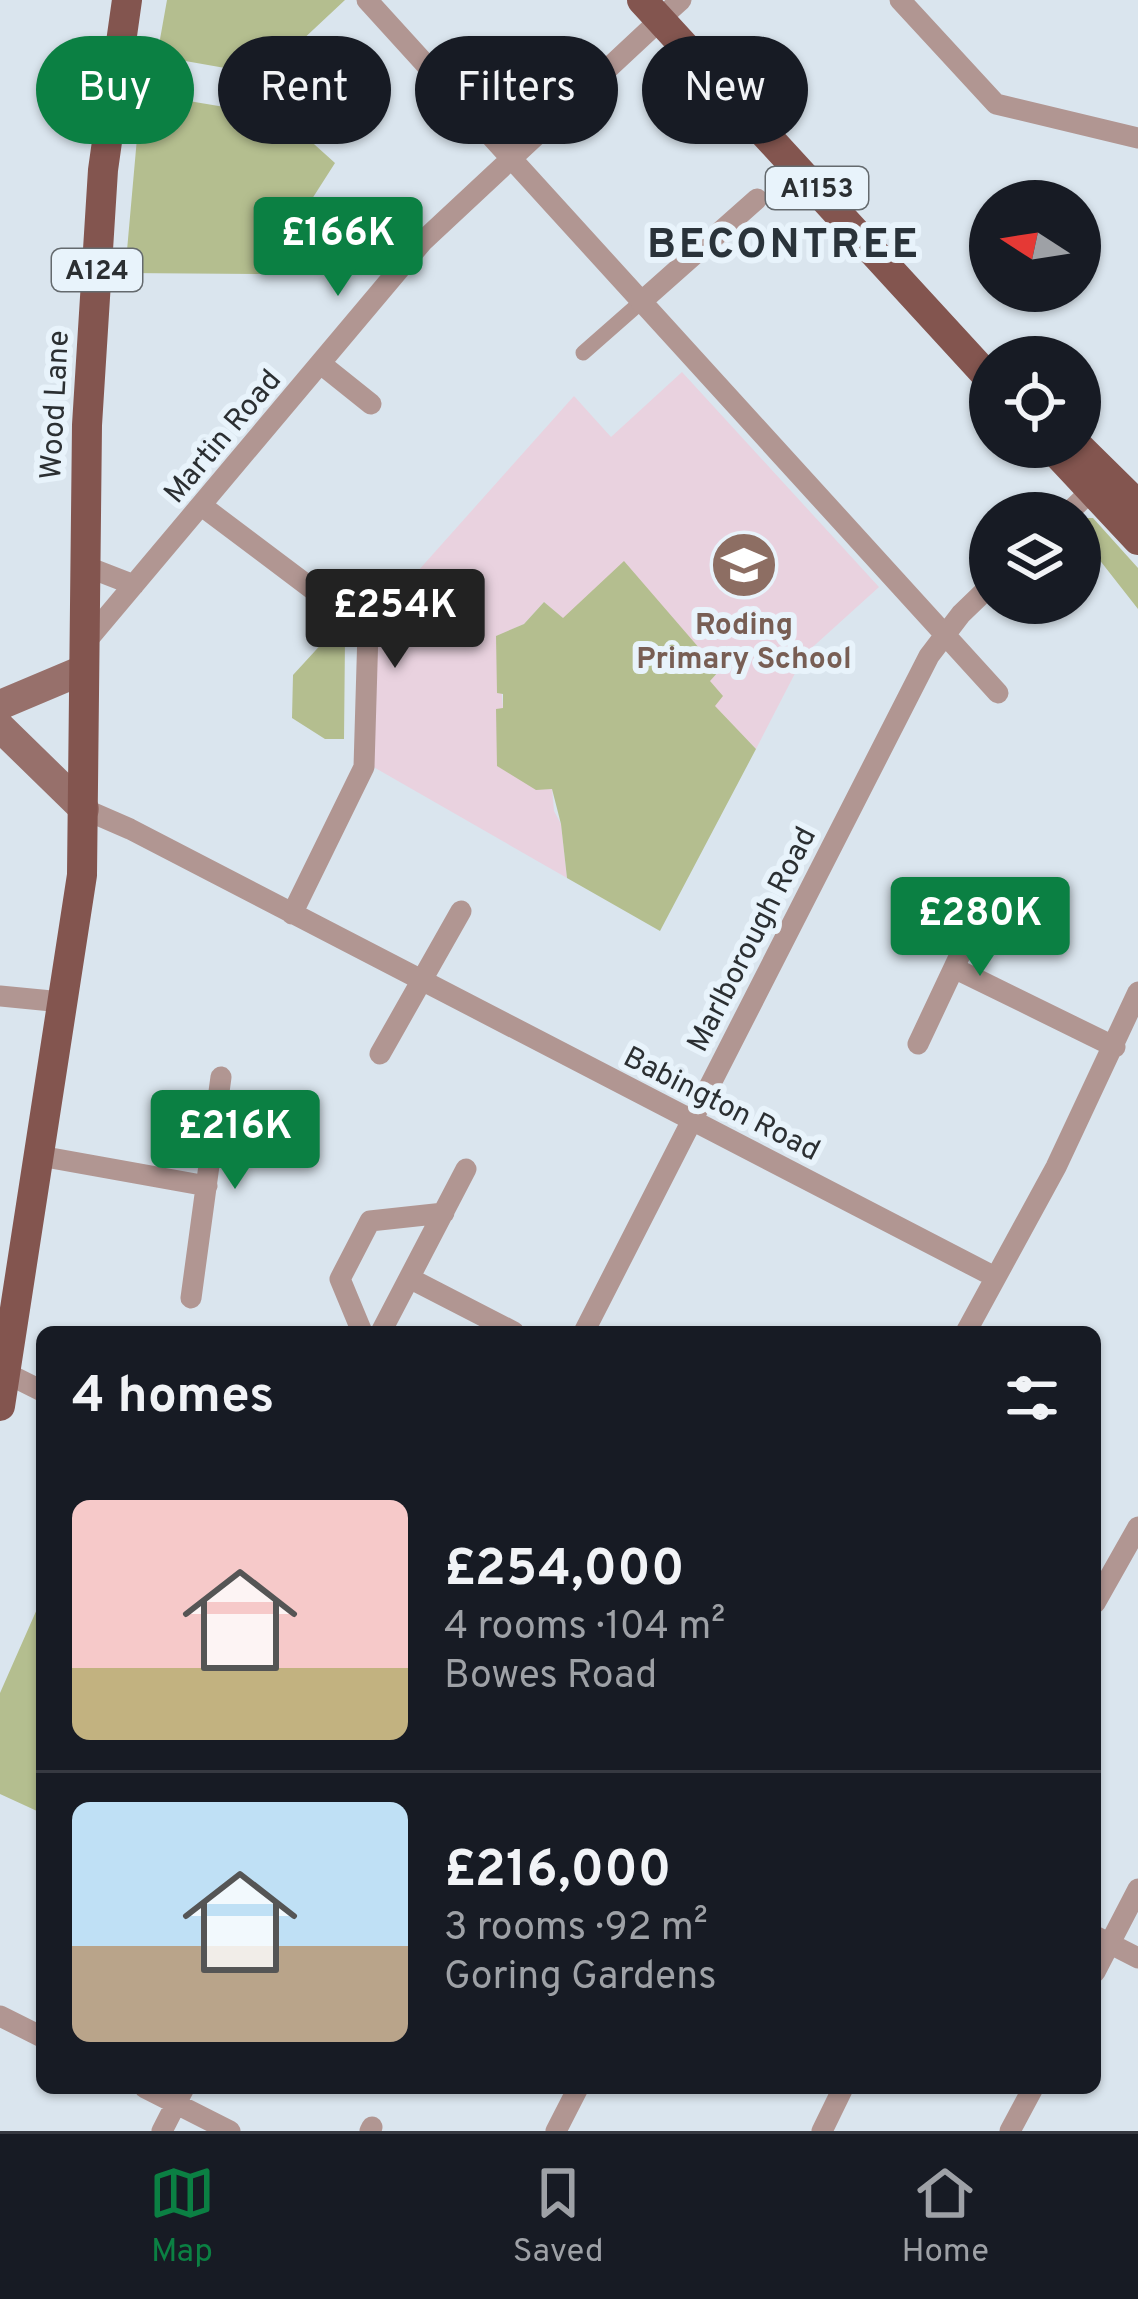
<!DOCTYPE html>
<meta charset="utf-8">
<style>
:root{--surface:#171b24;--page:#242831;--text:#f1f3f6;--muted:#9ea1a6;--line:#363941;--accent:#0b8043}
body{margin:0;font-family:Overpass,sans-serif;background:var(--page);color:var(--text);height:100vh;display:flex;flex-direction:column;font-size:45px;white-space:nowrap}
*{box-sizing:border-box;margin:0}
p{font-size:39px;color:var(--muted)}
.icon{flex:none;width:66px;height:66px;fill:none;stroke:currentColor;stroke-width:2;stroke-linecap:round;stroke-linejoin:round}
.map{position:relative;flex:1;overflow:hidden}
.drawer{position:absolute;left:36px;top:1326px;width:1065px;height:768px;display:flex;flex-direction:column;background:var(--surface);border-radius:18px;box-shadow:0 3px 9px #0004}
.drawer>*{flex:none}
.guide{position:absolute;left:36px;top:36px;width:1068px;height:108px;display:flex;gap:24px}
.needle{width:78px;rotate:282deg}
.controls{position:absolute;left:969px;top:180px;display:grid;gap:24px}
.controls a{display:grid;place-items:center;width:132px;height:132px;border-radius:50%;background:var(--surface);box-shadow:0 3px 9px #0004;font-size:60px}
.price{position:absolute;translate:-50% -102px;padding:0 27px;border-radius:12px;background:var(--accent);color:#fff;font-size:39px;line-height:78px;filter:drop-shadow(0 3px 6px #0008)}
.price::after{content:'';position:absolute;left:50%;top:72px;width:36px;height:27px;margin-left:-18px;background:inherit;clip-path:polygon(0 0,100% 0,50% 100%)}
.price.selected{background:#222;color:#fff}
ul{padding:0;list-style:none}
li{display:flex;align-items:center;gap:36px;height:300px;padding:0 36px}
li+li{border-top:3px solid var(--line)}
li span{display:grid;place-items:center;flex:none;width:336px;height:240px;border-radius:18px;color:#555}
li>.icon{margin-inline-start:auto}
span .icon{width:144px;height:144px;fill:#fffc;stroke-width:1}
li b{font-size:51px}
h2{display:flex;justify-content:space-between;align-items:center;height:144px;padding:0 36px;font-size:51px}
.pill{padding:0 42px;border-radius:54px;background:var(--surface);box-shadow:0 3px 9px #0004;font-size:42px;line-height:108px}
.pill.selected{background:var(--accent);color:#fff}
.tab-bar{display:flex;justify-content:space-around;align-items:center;height:168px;border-top:3px solid var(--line);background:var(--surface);font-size:33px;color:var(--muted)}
.tab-bar a{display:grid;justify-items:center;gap:6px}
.tab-bar .selected{color:var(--accent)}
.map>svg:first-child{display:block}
</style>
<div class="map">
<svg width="1138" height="2131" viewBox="0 0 1138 2131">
<rect width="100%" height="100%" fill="#dae5ee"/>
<!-- education -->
<path fill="#e9d2df" d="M682,372L879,587L805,654L756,749L714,706L709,681L719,672L562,618L544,602L524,624L497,636L503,709H497L552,788L554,811L561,824L567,878L370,765L368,627L574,396L611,437Z"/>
<!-- green -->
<path fill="#b4be8f" d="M167,0H345L283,58L279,84L234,76L233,71L225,68L157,56Z
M141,93L284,117L335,163L264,274L125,273Z
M1087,518H1093L1138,568V609L1080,535V523Z
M624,561L719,671L710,681L723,696L715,706L756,749L660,931L567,878L561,824L552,789L536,790L497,766L496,709L503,708V694L497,693L496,636L524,624L544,602L563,618Z
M326,639H345L344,739H325L292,718L293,675Z
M41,1600L42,1799L37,1811L0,1794V1693Z"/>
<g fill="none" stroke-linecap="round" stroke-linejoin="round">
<!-- pedestrian -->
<path stroke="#b19692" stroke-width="15" d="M583,353L641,302"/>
<!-- minor -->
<path stroke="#b19692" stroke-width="21" d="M367,0L998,693
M900,0L996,104L1138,138
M671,9L681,0
M641,302L757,199
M321,364L371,404
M202,506L368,631L364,767L292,914
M1068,513L1091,491
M85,566L134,585
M84,644L423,241L660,20
M84,809L130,829L995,1277
M954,968L1115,1047
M0,996L62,1002
M918,1044L991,889
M380,1054L461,911
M40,1156L207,1186
M411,1279L514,1332
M191,1298L221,1077
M362,1332L340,1279L370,1221L444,1213
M381,1332L466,1169
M584,1332L929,656L961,614L990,586
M966,1332L1056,1167L1138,992
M6,1373L42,1391
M1095,1603L1138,1527
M1095,1936L1138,1958
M1095,1972L1138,1889
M0,2016L42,2037
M145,2088L230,2131
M162,2131L184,2088
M370,2131L372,2127
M556,2131L578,2088
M822,2131L843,2088
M1010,2131L1033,2088"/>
<!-- secondary -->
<path stroke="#97706b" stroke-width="30" d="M0,705L83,670
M0,727L84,809"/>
<!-- primary -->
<path stroke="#83554f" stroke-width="30" d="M642,0L990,379
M1051,447L1138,540
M1079,447L1138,505
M0,1406L82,875L87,425L103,170L127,0"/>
</g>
<!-- icons -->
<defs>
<g id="school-disc" transform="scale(3.45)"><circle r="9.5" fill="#8d6e63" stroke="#e8f3fb"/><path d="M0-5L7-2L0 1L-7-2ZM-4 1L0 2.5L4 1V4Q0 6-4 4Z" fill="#fff"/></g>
</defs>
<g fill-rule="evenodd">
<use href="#school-disc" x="744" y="565"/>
</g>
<g text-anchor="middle" stroke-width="12" stroke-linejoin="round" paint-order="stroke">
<!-- shield labels -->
<g fill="#e8f3fb" stroke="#646a6e" stroke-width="3">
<rect x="766" y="167" width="102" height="42" rx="9"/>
<rect x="52" y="249" width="90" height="42" rx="9"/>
</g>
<g font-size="27" font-weight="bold" fill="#2b2f32">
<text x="817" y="197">A1153</text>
<text x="97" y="279">A124</text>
</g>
<!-- street labels -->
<g font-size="30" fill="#2b2f32" stroke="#e8f3fb">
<text transform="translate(54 405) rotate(-87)" y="10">Wood Lane</text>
<text transform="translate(222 436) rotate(-50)" y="10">Martin Road</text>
<text transform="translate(751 939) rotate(-63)" y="10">Marlborough Road</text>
<text transform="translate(722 1103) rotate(27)" y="10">Babington Road</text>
</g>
<!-- education labels -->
<g font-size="30" font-weight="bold" fill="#785e54" stroke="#e8f3fb">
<text x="744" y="634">Roding<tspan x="744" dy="34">Primary School</tspan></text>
</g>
<!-- district labels -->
<g font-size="42" font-weight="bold" letter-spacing="3" fill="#2a333a" stroke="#e8f3fb">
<text x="784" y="257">BECONTREE</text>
</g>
</g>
</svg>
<div class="controls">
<a><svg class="needle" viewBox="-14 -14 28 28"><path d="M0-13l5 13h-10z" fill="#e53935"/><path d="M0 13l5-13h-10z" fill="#9ea1a6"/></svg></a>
<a><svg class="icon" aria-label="locate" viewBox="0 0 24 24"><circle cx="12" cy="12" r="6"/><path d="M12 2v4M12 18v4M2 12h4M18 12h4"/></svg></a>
<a><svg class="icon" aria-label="layers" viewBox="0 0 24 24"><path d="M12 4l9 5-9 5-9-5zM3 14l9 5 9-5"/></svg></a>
</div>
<b class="price" style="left:338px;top:299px">£166K</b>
<b class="price selected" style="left:395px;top:671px">£254K</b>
<b class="price" style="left:980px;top:979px">£280K</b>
<b class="price" style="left:235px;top:1192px">£216K</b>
<div class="guide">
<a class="pill selected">Buy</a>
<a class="pill">Rent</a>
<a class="pill">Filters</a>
<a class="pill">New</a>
</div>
<section class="drawer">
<h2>4 homes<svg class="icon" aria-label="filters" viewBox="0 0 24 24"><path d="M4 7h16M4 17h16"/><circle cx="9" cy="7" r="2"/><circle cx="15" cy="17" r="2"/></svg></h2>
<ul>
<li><span style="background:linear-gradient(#f6c9c9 70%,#c2b280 0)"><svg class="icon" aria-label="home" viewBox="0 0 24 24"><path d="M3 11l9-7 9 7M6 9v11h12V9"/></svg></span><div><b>£254,000</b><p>4 rooms · 104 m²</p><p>Bowes Road</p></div></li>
<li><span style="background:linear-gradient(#bfe0f5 60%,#b9a48a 0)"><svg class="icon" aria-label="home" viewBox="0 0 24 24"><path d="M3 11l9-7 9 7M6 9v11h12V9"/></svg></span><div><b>£216,000</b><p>3 rooms · 92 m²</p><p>Goring Gardens</p></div></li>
</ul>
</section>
</div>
<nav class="tab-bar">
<a class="selected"><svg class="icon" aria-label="map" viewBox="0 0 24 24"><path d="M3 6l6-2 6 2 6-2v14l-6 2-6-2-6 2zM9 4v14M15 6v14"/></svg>Map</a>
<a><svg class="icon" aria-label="saved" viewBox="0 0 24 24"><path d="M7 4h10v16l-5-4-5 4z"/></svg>Saved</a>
<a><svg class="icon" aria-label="home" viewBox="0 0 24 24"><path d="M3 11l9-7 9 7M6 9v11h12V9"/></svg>Home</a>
</nav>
